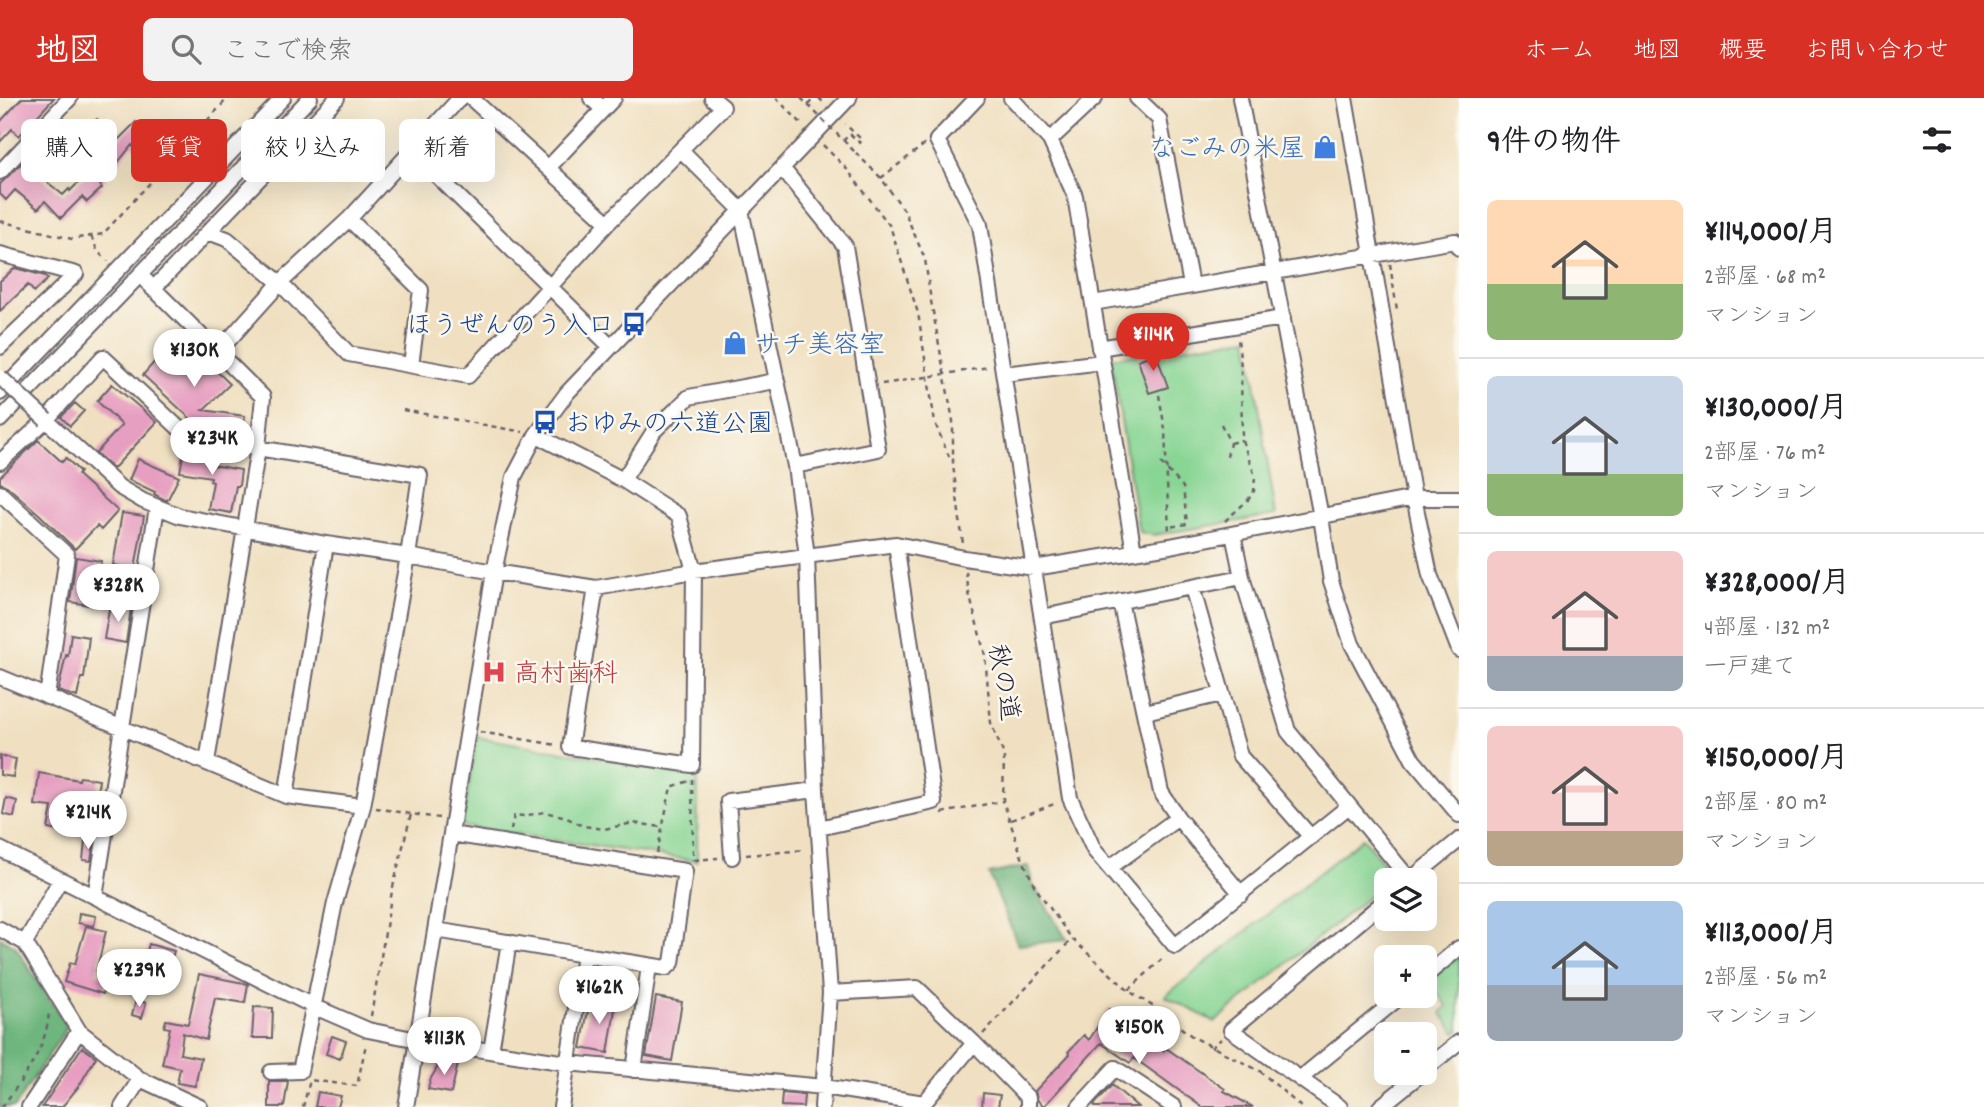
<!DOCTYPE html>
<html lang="ja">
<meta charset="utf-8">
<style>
:root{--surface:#fff;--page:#f2f2f2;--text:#202124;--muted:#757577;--line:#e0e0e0;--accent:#d93025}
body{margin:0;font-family:Dekko,"Klee One",sans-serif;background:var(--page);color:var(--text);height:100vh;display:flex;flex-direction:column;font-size:26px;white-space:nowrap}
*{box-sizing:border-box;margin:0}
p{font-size:23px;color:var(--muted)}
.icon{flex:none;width:38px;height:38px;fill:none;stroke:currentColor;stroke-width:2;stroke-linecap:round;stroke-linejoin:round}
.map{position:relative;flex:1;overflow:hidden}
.panel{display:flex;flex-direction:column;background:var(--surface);width:525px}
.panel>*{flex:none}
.banner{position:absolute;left:21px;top:21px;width:665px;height:63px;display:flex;gap:14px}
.buttons{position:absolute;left:1374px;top:770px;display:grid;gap:14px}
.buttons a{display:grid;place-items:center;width:63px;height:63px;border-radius:10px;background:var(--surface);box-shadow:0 7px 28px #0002;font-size:35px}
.price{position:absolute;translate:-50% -60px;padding:0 16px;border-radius:24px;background:#fff;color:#222;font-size:23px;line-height:46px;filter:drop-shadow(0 2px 4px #0008)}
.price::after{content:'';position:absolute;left:50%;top:42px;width:21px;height:16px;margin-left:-10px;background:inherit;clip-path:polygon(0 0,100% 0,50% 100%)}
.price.active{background:var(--accent);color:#fff}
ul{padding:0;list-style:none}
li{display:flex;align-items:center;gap:21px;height:175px;padding:0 28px}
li+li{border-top:2px solid var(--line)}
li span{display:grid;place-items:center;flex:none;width:196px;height:140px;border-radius:10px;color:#555}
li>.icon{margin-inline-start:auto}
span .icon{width:84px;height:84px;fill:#fffc;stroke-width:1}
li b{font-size:30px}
h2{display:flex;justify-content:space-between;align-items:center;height:84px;padding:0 28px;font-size:30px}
.pill{padding:0 24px;border-radius:10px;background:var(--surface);box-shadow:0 7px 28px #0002;font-size:24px;line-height:63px}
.pill.active{background:var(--accent);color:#fff}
header{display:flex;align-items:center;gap:42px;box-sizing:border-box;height:98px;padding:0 35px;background:var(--accent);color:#fff}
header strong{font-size:33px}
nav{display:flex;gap:38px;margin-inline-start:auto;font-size:24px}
.search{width:490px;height:63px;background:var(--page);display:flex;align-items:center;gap:18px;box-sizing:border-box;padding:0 24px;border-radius:10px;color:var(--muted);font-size:26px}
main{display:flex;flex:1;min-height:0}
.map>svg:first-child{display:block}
</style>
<header>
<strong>地図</strong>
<div class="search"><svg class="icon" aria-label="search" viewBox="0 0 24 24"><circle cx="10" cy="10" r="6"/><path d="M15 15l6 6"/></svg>ここで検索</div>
<nav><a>ホーム</a><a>地図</a><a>概要</a><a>お問い合わせ</a></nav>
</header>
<main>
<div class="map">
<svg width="1459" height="1009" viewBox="0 0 1459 1009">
<rect width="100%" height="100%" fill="#fbf7ec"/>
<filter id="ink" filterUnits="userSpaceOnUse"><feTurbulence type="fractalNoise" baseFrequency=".0143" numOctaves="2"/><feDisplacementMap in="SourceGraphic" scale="14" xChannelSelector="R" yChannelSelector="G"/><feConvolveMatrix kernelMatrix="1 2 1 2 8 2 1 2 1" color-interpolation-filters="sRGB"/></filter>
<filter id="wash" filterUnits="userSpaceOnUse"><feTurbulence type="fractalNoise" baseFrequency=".00686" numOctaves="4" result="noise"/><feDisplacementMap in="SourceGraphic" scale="28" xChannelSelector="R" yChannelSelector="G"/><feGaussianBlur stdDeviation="1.57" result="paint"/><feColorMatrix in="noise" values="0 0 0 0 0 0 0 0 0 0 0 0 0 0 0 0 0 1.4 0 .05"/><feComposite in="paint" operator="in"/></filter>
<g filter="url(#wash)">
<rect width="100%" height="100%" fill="#f0e0c1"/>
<!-- green -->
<path fill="#88d594" stroke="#557c68" stroke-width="2" d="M1248,240L1276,417L1153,437L1139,434L1111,260Z
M477,639L698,677L697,763L462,728Z
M1363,740L1394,778L1215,924L1165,898Z
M1459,858V933L1456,935L1441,915L1447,908L1429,882Z"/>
<!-- forest -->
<path fill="#6eb67e" stroke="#486c5c" stroke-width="2" d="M1028,768L1033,787L1067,842L1018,847L989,776Z
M0,840L15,848L67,929L15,1009H0Z"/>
<g id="blocks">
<!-- building -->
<path fill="#e79fc1" d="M22,0H54L19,38L12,31L0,44V24Z
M97,21L119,41L136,24L151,39L137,52L132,47L100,87L102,90L87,104L82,99L61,120L45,103L38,111L15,92L6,102L0,96V86L25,62L35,74L63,97L69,91L70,93L86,77L45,40L60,24L78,41Z
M15,170L45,178L48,181L34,194L28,187L0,213V183Z
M182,247L199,263L202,259L230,286L203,312L245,318L242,337L217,332L218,327L193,323L143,277L157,261L164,266Z
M1156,255L1168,289L1149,295L1138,262Z
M112,286L157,324L113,371L96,355L122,327L97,303Z
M75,305L84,313L70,328L61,319Z
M38,342L62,364L66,360L80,374L78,377L118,413L101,432L97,428L75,451L40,417L7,388L0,385V379Z
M185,346L208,350L206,366L241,372L239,388H236L231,415L208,411L213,384L210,383L211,379L180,374Z
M138,361L179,379L167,403L154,396L155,394L129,382Z
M122,415L144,418L135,471L113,467Z
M76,459L101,463L95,508L70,504Z
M110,506L131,510L126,545L104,541Z
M71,536L89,539L84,580H81L77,599L58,593L66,557L68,558Z
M0,658L16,661L13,679L0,677Z
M39,675L79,682L80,679L99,682L96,703L75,700L70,735L48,731L52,709L35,707Z
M6,700L17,703L14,719L3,716Z
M85,743L94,744L91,763L83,762Z
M79,815L96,818L94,828L78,825Z
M86,828L106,833L96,875L108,878L103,896L64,884L70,865L75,866Z
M149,846L174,853L169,869L164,868L156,893L144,890L146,883L139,880Z
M199,876L248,886L245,905L215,900L206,942L183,935L180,956L201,960L195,988L177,985L180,970L162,966L170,930L164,929L166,922L188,926Z
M656,899L682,904L672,963L646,958Z
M590,901L616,905L608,955L581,950Z
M136,902L146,905L142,920L132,917Z
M254,909L273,910L272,940H252Z
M1109,911L1119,918L1115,925L1135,938L1138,933L1163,953L1166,950L1225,991L1224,993L1253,1009H1202L1134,960L1130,965L1101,945L1044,1008L1038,1003L1035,993L1070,956L1068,954L1084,937L1089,942Z
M332,938L346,943L340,961L326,956Z
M82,949L96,959L79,988L62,1009H42Z
M441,963L458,966L451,995L428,991L430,982Z
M269,983H288L284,1009H269Z
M1112,987L1138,1009H1096L1094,1007Z
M318,994L341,998L338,1009H315Z
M782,995L804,997L803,1009L781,1008Z
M983,995L1000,997L998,1009H982Z"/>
</g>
</g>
<g filter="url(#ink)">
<use href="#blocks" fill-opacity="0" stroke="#6a646a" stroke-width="2"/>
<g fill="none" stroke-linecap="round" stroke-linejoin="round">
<!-- minor casing -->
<g stroke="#6a646a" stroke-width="18">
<path id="minor" d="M471,0L608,125
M591,0L603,11
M977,0L937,42L980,127L1070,700L1094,752L1175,848L1349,708
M1011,0L1050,42L1075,98L1134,454
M1137,0L1159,21L1191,187
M1240,0L1321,419L1331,483L1352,546L1413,662L1459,717
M1345,0L1414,400L1430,477L1459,552
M1050,42L1095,0
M681,52L741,112L795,368L807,458L816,692L830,895L822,1009
M412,53L611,249
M548,70L614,0
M782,70L845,148L878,351L795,368
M0,74L70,0
M349,121L421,192L411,267
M208,134L227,141L280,185L349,256L468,278L608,125L723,9L712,0
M0,156L76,176L0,249
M140,177L263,299L258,350L207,664
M153,191L337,0
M1093,205L1455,143L1459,150
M1099,250L1283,220
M218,254L280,185L349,121L460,0
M1004,276L1102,264
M0,295L283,0
M0,322L310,0
M46,322L119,389L143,403L180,418L326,446L408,458L494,474L596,490L694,473L896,446L964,460L1034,470L1170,448L1414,400H1459
M536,337L623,382L679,418L694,473L692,667L570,649L596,490
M0,364L46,322L103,259L184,335L258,350L420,377L408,458L363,708L335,805L300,973L271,974
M623,382L654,333L689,299L775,283
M0,395L67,457L47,599
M1233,436L1242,479L1288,633L1410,782
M1242,479L1192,489L1240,658L1311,739
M1120,503L1161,694L1178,720L1241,796
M1042,519L1192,489
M0,579L286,698L363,708
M1145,614L1222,596
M286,698L326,446
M819,730L934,704L896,446
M451,736L685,773L672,865L666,870L584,857L561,1009
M0,751L315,909L368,932L418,942L567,965L824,989L924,1005
M732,759L728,703L816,692
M1109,770L1178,720
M1410,782L1459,742
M95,799L157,409
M0,831L25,845L79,933L140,981L200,1009
M436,832L584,857
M25,845L60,782
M1424,879L1459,850
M830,895L917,890L974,945L924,1005L923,1009
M974,945L1028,1000V1009
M491,953L509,844
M634,972L649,868
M1424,972L1459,944
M1301,980L1401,898
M29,1009L79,933
M122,1009L140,981
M406,1009L494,474L514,379L536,337L567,295L849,0
M1079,1009L1115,970L1174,1009
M1340,1009L1231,932L1386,802
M1380,1009L1422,975"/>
</g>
<!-- path -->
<path stroke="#6a646a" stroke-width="2.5" stroke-dasharray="5 5" stroke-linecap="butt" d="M776,0L803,27
M819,0L825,6
M808,7L814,0
M843,43L850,36L860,45L862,42L845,26
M823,47L846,70L890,128L918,215L935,325L951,363
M856,55L881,80L904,112L925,161L931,203L953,323V367L963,446
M881,80L925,46
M0,123L72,141L103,136L228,0
M91,138L98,154L108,163
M1390,166L1397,212
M882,286L989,269
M1159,297L1165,331L1169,436
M403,312L523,334
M1221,326L1230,345L1226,363
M1230,345L1242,342
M1161,365L1183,389L1187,426L1169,429
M1225,423L1248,402L1254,393L1255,378L1242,342L1241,269L1238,241
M966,474L969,495L985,557L991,625L1004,657L1003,703L1023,762L1035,789L1072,841L1129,893L1154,909L1193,939L1260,973L1301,1009
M480,634L557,647
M692,681L693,762
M376,710L411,716
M942,715L1003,703
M1011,722L1057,705
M511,732L514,717L524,718L544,714L563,718L583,728L604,731L633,725L662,729
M657,755L671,689L692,682
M746,757L805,752
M694,762L718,760
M1129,892L1165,858
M371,918L392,793L411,716L439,720
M983,936L1072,841
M1211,950L1221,941
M2,1009C23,980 47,951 49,913
M303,1009L310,982L357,988L366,946"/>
<!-- minor -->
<use href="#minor" stroke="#fff" stroke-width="14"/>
<!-- minor-bridge casing -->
<g stroke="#6a646a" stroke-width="18" stroke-linecap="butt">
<path id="minor-bridge" d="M0,279L46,322"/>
</g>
<!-- path-bridge -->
<path stroke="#6a646a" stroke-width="2.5" stroke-dasharray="5 5" stroke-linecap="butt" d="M801,0L856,55"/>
<!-- minor-bridge -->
<use href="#minor-bridge" stroke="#fff" stroke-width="14"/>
</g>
</g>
<!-- icons -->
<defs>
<g id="shop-bare" transform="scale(1.89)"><path d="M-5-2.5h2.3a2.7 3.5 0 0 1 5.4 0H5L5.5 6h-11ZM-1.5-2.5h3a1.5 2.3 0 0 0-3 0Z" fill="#3f7fe0" stroke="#fbf7ec" stroke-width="2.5" paint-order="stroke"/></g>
<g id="bus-bare" transform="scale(1.89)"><path d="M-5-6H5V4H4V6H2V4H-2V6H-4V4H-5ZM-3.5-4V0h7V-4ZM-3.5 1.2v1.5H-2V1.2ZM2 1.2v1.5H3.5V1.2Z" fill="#1a4fb4" stroke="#fbf7ec" stroke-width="2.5" paint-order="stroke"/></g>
<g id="hospital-bare" transform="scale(1.89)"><path d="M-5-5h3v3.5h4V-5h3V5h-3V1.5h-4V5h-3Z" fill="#e0444e" stroke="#fbf7ec" stroke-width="2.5" paint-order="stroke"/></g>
</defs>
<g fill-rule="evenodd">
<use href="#shop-bare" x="1325" y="49"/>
<use href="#bus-bare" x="634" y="226"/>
<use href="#shop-bare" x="735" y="245"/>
<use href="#bus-bare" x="545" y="324"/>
<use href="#hospital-bare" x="494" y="574"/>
</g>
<g text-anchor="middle" stroke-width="5" stroke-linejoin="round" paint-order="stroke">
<!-- shop labels -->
<g font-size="26" fill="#366cbe" stroke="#fbf7ec" text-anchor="end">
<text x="1305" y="58">なごみの米屋</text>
<text x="755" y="254" text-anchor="start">サチ美容室</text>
</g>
<!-- transit labels -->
<g font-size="26" fill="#164399" stroke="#fbf7ec" text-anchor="end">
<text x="614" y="235">ほうぜんのう入口</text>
<text x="565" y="333" text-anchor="start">おゆみの六道公園</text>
</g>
<!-- health labels -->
<g font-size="26" fill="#be3a42" stroke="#fbf7ec" text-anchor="start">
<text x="514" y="583">高村歯科</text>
</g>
<!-- street labels -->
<g font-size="26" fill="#22223b" stroke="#fbf7ec">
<text transform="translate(1005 584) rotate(80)" y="9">秋の道</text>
</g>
</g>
</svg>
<div class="buttons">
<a><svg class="icon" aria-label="layers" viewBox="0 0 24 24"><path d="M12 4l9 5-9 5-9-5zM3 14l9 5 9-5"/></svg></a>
<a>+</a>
<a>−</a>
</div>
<b class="price active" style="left:1153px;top:275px">¥114K</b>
<b class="price" style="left:194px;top:291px">¥130K</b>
<b class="price" style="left:212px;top:379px">¥234K</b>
<b class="price" style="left:118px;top:526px">¥328K</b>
<b class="price" style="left:88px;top:753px">¥214K</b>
<b class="price" style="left:139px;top:911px">¥239K</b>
<b class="price" style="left:599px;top:928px">¥162K</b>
<b class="price" style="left:1139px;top:968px">¥150K</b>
<b class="price" style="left:444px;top:979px">¥113K</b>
<div class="banner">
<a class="pill">購入</a>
<a class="pill active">賃貸</a>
<a class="pill">絞り込み</a>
<a class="pill">新着</a>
</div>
</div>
<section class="panel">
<h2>9件の物件<svg class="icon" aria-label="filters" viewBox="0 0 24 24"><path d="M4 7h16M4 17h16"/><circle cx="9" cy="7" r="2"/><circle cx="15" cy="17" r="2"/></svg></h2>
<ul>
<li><span style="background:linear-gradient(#ffd9b3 60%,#8fb573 0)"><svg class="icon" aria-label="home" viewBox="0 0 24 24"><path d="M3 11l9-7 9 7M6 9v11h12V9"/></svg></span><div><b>¥114,000/月</b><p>2部屋 · 68 m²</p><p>マンション</p></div></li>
<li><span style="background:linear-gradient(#c9d6e8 70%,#8fb573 0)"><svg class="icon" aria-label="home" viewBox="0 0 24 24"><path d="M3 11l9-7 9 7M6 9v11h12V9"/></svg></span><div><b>¥130,000/月</b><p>2部屋 · 76 m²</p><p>マンション</p></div></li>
<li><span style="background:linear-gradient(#f6c9c9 75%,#9aa5b1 0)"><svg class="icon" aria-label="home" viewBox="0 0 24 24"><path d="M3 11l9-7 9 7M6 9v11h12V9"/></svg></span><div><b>¥328,000/月</b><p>4部屋 · 132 m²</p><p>一戸建て</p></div></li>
<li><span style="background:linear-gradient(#f6c9c9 75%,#b9a48a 0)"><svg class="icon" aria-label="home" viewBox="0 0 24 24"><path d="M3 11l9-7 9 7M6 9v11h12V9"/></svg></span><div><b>¥150,000/月</b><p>2部屋 · 80 m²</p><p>マンション</p></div></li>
<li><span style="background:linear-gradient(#a9c7e8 60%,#9aa5b1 0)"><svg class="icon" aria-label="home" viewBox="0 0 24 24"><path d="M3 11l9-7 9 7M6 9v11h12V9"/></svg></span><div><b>¥113,000/月</b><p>2部屋 · 56 m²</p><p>マンション</p></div></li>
</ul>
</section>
</main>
